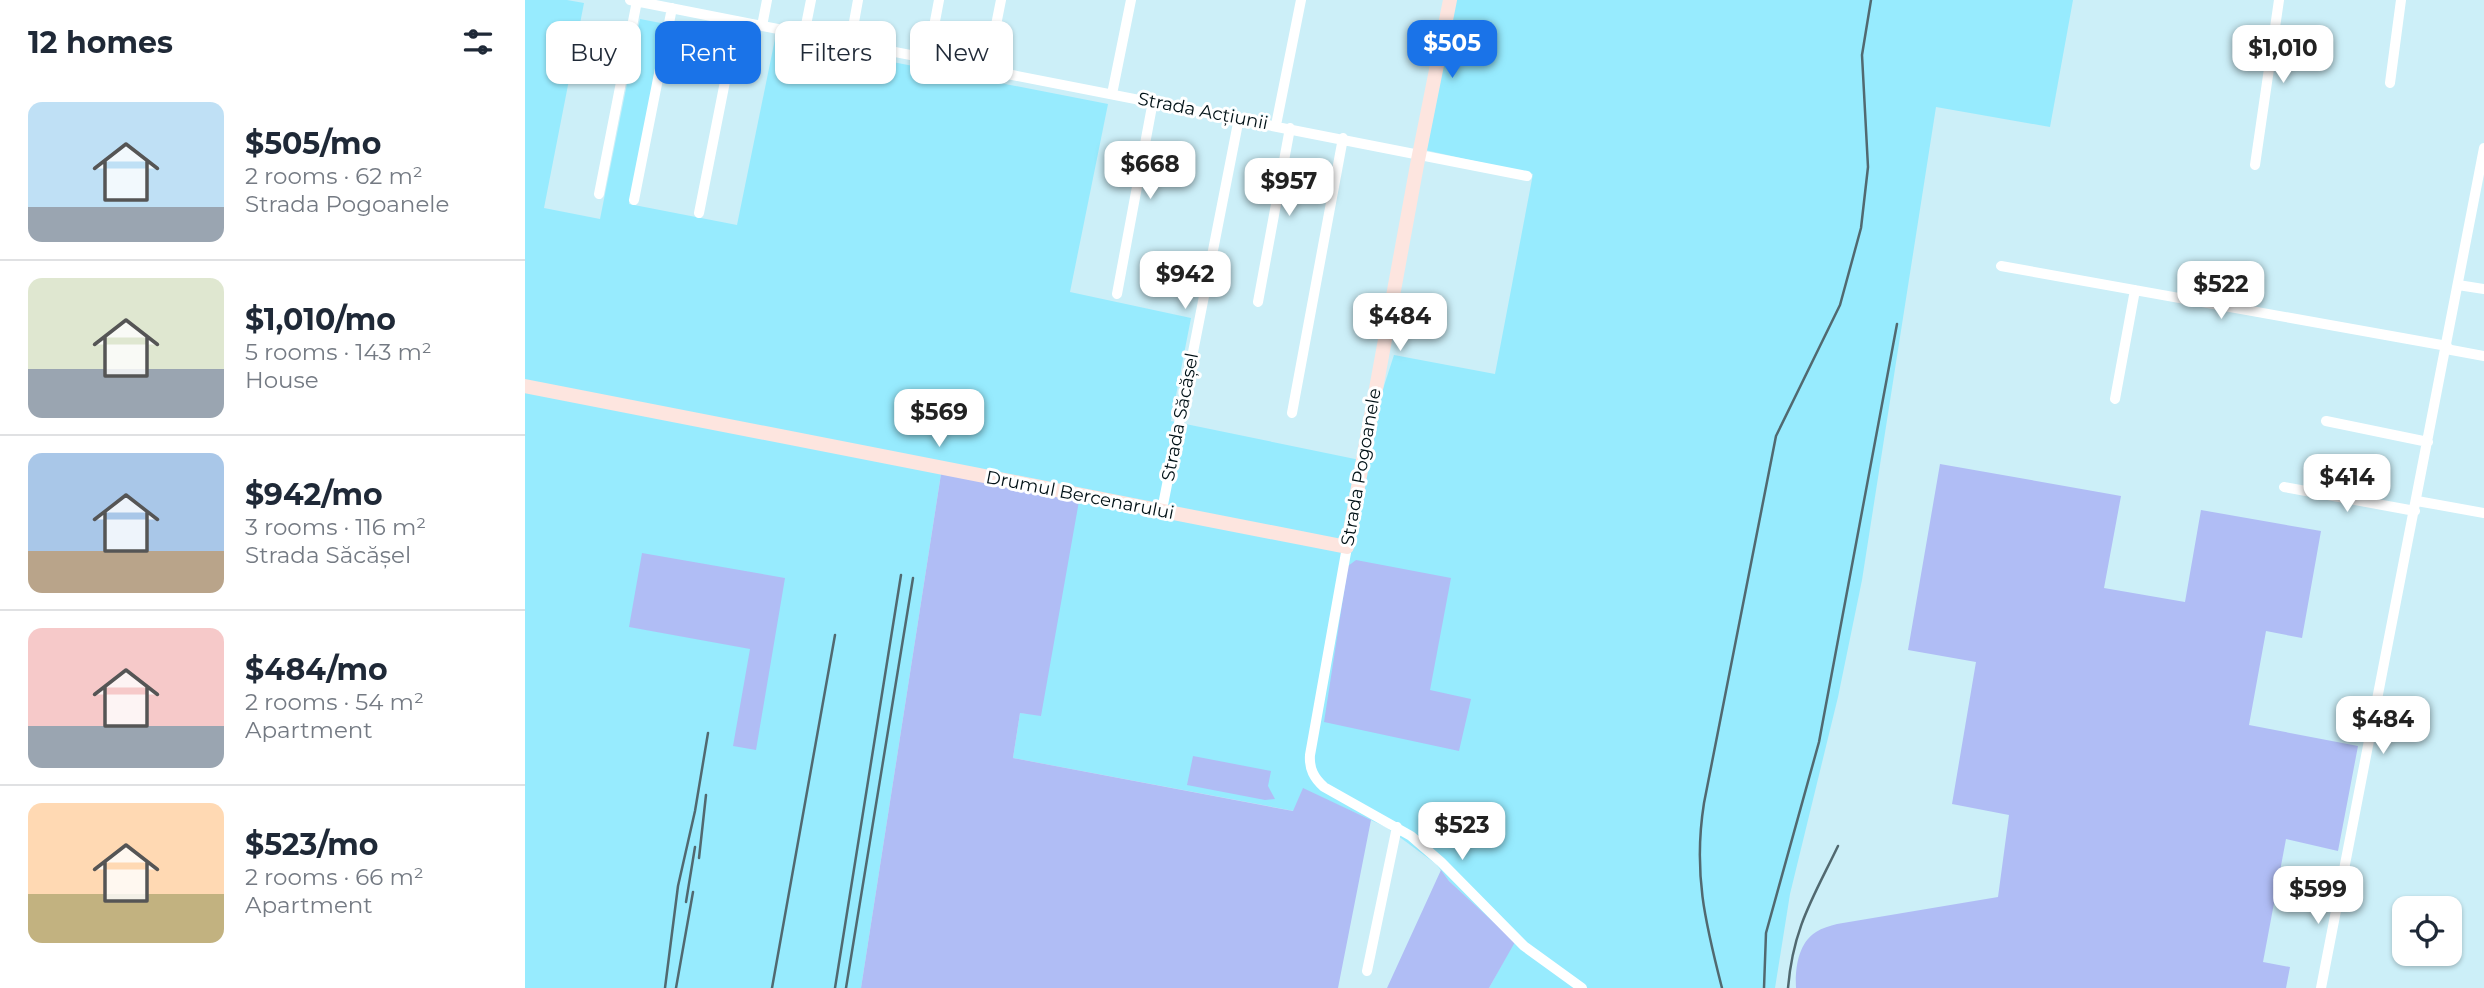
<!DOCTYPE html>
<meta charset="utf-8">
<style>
:root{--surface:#fff;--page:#f6f6f7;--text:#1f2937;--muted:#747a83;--line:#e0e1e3;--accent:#1a73e8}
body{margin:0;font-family:Montserrat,sans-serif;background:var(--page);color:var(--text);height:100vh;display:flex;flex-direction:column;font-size:26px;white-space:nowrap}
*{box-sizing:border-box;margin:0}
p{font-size:23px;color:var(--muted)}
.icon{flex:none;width:38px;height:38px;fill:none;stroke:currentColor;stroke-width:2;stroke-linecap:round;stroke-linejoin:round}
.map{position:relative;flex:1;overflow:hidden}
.details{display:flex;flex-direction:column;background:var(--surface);width:525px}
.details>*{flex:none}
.hud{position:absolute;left:21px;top:21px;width:665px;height:63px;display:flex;gap:14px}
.tools{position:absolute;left:1867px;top:896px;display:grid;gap:14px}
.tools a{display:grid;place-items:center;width:70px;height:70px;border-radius:14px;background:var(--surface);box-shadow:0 2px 5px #0004;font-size:35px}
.price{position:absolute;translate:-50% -60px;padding:0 16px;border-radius:14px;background:#fff;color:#222;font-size:23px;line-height:46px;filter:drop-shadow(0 2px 4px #0008)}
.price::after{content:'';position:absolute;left:50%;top:42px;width:21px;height:16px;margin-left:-10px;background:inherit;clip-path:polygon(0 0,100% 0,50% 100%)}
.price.on{background:var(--accent);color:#fff}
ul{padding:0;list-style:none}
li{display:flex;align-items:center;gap:21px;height:175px;padding:0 28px}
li+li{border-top:2px solid var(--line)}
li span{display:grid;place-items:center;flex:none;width:196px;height:140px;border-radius:14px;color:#555}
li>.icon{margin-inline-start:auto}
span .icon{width:84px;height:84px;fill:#fffc;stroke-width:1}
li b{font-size:30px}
h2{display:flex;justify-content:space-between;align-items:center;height:84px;padding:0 28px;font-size:30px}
.pill{padding:0 24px;border-radius:14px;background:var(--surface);box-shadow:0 2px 5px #0004;font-size:24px;line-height:63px}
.pill.on{background:var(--accent);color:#fff}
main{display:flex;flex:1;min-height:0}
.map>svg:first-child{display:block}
</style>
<main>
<section class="details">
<h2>12 homes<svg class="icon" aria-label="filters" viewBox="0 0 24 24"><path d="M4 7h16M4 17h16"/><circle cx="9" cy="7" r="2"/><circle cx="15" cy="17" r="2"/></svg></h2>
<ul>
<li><span style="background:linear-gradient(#bfe0f5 75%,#9aa5b1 0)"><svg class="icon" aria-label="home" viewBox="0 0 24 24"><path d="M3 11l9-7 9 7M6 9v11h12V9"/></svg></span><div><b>$505/mo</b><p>2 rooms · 62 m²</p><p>Strada Pogoanele</p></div></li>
<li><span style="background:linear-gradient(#dfe7d0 65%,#9aa5b1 0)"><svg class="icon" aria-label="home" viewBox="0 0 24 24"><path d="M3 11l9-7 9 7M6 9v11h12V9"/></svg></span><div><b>$1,010/mo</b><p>5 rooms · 143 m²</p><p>House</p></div></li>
<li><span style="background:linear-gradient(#a9c7e8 70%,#b9a48a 0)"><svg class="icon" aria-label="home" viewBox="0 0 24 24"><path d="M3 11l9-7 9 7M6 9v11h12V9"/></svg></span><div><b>$942/mo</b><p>3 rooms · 116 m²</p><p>Strada Săcășel</p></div></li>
<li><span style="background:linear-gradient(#f6c9c9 70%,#9aa5b1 0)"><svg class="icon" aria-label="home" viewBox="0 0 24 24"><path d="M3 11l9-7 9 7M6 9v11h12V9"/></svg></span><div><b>$484/mo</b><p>2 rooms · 54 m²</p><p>Apartment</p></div></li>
<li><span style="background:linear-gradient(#ffd9b3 65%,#c2b280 0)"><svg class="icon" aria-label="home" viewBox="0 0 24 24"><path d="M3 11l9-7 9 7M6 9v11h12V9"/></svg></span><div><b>$523/mo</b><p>2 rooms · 66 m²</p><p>Apartment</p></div></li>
</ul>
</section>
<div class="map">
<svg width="1959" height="988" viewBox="0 0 1959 988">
<rect width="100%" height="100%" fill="#cceff8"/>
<!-- built -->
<path fill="#97ebfe" d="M0,0H42L59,3L19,208L75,219L115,19L141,24L104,204L212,225L250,39L583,104L545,292L666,318L646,421L835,460L869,355L970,374L1008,174L900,150L930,0H1548L1525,127L1411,107L1337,580L1313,697L1265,894L1250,988H964L989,942L924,881L911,864L861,827L778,789L769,811L488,758L495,713L516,715L416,474L336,988H0Z"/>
<!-- green -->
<path fill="#b0bdf5" d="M1415,464L1596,496L1579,588L1660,602L1676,510L1796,531L1777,638L1741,631L1724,725L1833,746L1813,851L1761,839L1738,962L1765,967L1761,988H1271C1270,969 1273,943 1291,932C1297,928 1305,926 1312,924L1473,897L1484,815L1427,804L1451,662L1383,650Z
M416,474L554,501L516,716L495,713L488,758L768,811L778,788L846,820L813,988H336Z
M117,553L260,578L231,750L208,746L225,649L104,627Z
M831,560L926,578L905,690L946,699L934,751L799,722L823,566Z
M668,756L746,771L743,786L750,799L740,800L662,785Z
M916,870L924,881L990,942L964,988H862Z"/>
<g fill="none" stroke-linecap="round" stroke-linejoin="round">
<!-- street -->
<path stroke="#fff" stroke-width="10" d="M105,0L1002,176
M237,26L242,0
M279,35L286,0
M325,44L333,0
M403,58L414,0
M462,70L476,0
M1865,83L1876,0
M587,94L606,0
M751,125L776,0
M1730,165L1754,0
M74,194L112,1
M109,200L147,8
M174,213L212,21
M1476,266L1922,346
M1933,285L1959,289
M592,294L628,101
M733,302L765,128
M1921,349L1959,356
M1590,399L1610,290
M767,413L818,138
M1801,421L1903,442
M1759,487L1890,511
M1892,501L1959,513
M637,510L714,118
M822,547L785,755C784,769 789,778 799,787L886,836L916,862L999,946L1057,988
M842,971L872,827
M1796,988L1959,148"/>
<!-- secondary -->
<path stroke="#fde5df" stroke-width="14" d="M0,386L822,547L892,165L925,0"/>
<!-- rail -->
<path stroke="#516970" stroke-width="2.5" d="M174,858L181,795
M161,902L170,847
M140,988L153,886L170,811L183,733
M151,988L168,892
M247,988L310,635
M310,988L376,575
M321,988L388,578
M1197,988C1180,922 1168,872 1179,803L1251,436L1315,305L1336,228L1343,167L1337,55L1346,0
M1239,988L1241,933L1294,742L1372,324
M1263,988C1268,928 1288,898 1313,846"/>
</g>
<g text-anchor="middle" stroke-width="6" stroke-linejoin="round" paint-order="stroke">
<!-- street labels -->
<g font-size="18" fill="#001116" stroke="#fff">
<text transform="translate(678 111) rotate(11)" y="6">Strada Acțiunii</text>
<text transform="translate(655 417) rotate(-79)" y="6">Strada Săcășel</text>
<text transform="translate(836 467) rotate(-80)" y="6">Strada Pogoanele</text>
<text transform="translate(555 495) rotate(11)" y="6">Drumul Bercenarului</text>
</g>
</g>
</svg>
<div class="tools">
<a><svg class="icon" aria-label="locate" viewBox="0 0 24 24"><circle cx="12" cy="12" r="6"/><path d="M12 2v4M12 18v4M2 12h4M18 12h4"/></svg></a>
</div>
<b class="price on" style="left:927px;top:80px">$505</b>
<b class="price" style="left:1758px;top:85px">$1,010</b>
<b class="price" style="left:625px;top:201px">$668</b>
<b class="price" style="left:764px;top:218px">$957</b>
<b class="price" style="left:660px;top:311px">$942</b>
<b class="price" style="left:1696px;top:321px">$522</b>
<b class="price" style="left:875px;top:353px">$484</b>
<b class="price" style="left:414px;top:449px">$569</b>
<b class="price" style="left:1822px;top:514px">$414</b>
<b class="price" style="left:1858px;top:756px">$484</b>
<b class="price" style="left:937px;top:862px">$523</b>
<b class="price" style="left:1793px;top:926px">$599</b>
<div class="hud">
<a class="pill">Buy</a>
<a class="pill on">Rent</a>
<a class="pill">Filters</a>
<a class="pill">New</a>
</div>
</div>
</main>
